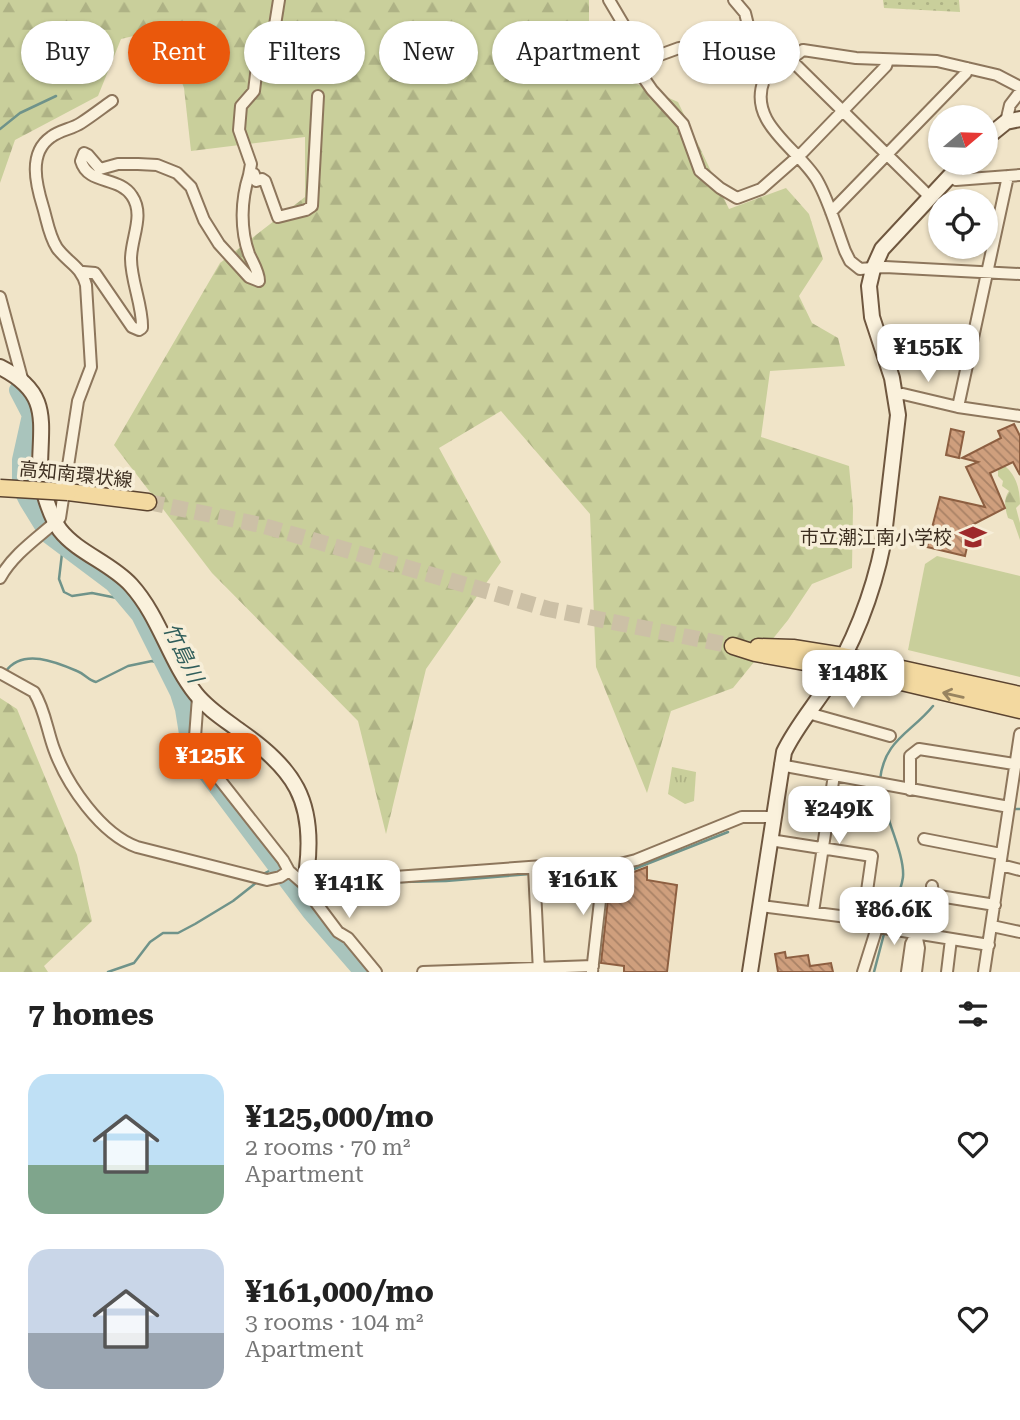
<!DOCTYPE html>
<meta charset="utf-8">
<style>
:root{--surface:#fff;--page:#f6f6f6;--text:#222;--muted:#767676;--accent:#ea580c}
body{margin:0;font-family:"Roboto Serif","Noto Sans JP",serif;background:var(--page);color:var(--text);height:100vh;display:flex;flex-direction:column;font-size:26px;white-space:nowrap}
*{box-sizing:border-box;margin:0}
p{font-size:23px;color:var(--muted)}
.icon{flex:none;width:38px;height:38px;fill:none;stroke:currentColor;stroke-width:2;stroke-linecap:round;stroke-linejoin:round}
.map{position:relative;height:972px;overflow:hidden}
.drawer{display:flex;flex-direction:column;background:var(--surface);flex:1}
.drawer>*{flex:none}
.top-card{position:absolute;left:21px;top:21px;width:978px;height:63px;display:flex;gap:14px}
.needle{width:46px;rotate:71deg}
.controls{position:absolute;left:928px;top:105px;display:grid;gap:14px}
.controls a{display:grid;place-items:center;width:70px;height:70px;border-radius:50%;background:var(--surface);box-shadow:0 2px 5px #0004;font-size:35px}
.price{position:absolute;translate:-50% -60px;padding:0 16px;border-radius:14px;background:#fff;color:#222;font-size:23px;line-height:46px;filter:drop-shadow(0 2px 4px #0008)}
.price::after{content:'';position:absolute;left:50%;top:42px;width:21px;height:16px;margin-left:-10px;background:inherit;clip-path:polygon(0 0,100% 0,50% 100%)}
.price.on{background:var(--accent);color:#fff}
ul{padding:0;list-style:none}
li{display:flex;align-items:center;gap:21px;height:175px;padding:0 28px}
li span{display:grid;place-items:center;flex:none;width:196px;height:140px;border-radius:21px;color:#555}
li>.icon{margin-inline-start:auto}
span .icon{width:84px;height:84px;fill:#fffc;stroke-width:1}
li b{font-size:30px}
h2{display:flex;justify-content:space-between;align-items:center;height:84px;padding:0 28px;font-size:30px}
.pill{padding:0 24px;border-radius:32px;background:var(--surface);box-shadow:0 2px 5px #0004;font-size:24px;line-height:63px}
.pill.on{background:var(--accent);color:#fff}
.map>svg:first-child{display:block}
</style>
<div class="map">
<svg width="1020" height="972" viewBox="0 0 1020 972">
<defs>
<pattern id="grass-dots" width="8" height="8" patternUnits="userSpaceOnUse" patternTransform="scale(1.75)"><rect width="8" height="8" fill="#c9cf9b"/><path d="M2 2h.1M6 6h.1" fill="none" stroke="#aeb285" stroke-width="1.8" stroke-linecap="round"/></pattern>
<pattern id="forest-firs" width="22" height="20" patternUnits="userSpaceOnUse" patternTransform="scale(1.75)"><rect width="22" height="20" fill="#c9cf9b"/><path d="M5 1l3.5 6h-7zM16 11l3.5 6h-7z" fill="#aeb285"/></pattern>
<pattern id="park-tufts" width="24" height="20" patternUnits="userSpaceOnUse" patternTransform="scale(1.75)"><rect width="24" height="20" fill="#c9cf9b"/><path d="M3 7l-1-3M5 7V3M7 7l1-3M15 17l-1-3M17 17v-4M19 17l1-3" fill="none" stroke="#aeb285"/></pattern>
<pattern id="building-back-hatch" width="6" height="6" patternUnits="userSpaceOnUse" patternTransform="scale(1.75)"><rect width="6" height="6" fill="#cf9f7d"/><path d="M-1 5l2 2M0 0l6 6M5-1l2 2" fill="none" stroke="#a98266"/></pattern>
</defs>
<rect width="100%" height="100%" fill="#f0e4c8"/>
<!-- grass -->
<path fill="url(#grass-dots)" d="M883,0H959L960,12L884,8Z"/>
<!-- forest -->
<path fill="url(#forest-firs)" d="M0,0H589V63L678,102L729,209L786,188L809,214L823,259L799,296L812,323L838,338L845,366L770,371L761,437L849,466L853,508L852,568L812,584L788,620L733,688L671,711L647,793L596,667L590,514L501,411L439,448L501,562L426,669L386,834L358,721L212,573L114,445L220,263L305,197V137L191,151L184,88L162,29L121,39L98,96L15,140L0,183Z
M1003,465C1016,473 1020,490 1020,504L1016,508L1020,523V540L1013,520L1008,518C1005,509 1003,499 1009,491L1002,486L1003,481L998,476V468Z
M0,698L17,709L77,855L92,921L44,966L48,972H0Z"/>
<!-- park -->
<path fill="url(#park-tufts)" d="M672,767L696,772L694,801L685,804L668,794Z"/>
<!-- pitch -->
<path fill="#c9cf9b" d="M937,556L1020,576V677L908,650L925,564Z"/>
<g fill="none" stroke-linecap="round" stroke-linejoin="round">
<!-- stream -->
<path stroke="#6f938a" stroke-width="2.5" d="M0,129L20,113L56,96
M63,545L59,579L64,592L72,596L92,593L127,600
M6,671C23,648 56,662 77,671C85,674 88,680 96,682L128,666L152,661L166,665
M880,780C884,740 911,733 933,706
M880,786C883,814 905,853 903,877C901,893 892,909 887,924
M1015,809H1020
M539,873L597,870
M609,873L629,871L728,832
M263,874L277,867
M342,881L384,882
M401,882L446,881L530,874
M108,972L134,963L150,942L163,933H178L195,924L233,901L257,882
M874,972L885,930"/>
<!-- river -->
<path stroke="#a9c4bc" stroke-width="18" d="M18,390L31,415L21,460V487L28,501L49,535L113,583L140,615L179,693L184,709L190,746L200,764L311,912L363,972"/>
</g>
<!-- building -->
<path fill="url(#building-back-hatch)" stroke="#8d5f41" stroke-width="2" d="M1014,424L1020,436V475L1013,462L990,473L1005,508L972,525L965,556L927,547L940,497L985,507L966,467L978,462L962,458L1001,438L998,431Z
M951,429L964,432L959,458L946,455Z
M647,867V880L677,885L667,972H624V966L601,963L610,881Z
M785,952L786,958L808,955L810,966L831,963L833,972H778L775,954Z"/>
<g fill="none" stroke-linecap="round" stroke-linejoin="round">
<!-- primary-tunnel -->
<path stroke="#ccc0a6" stroke-width="16" stroke-dasharray="16 8" stroke-linecap="butt" d="M148,502L261,525L548,609L733,646"/>
<!-- street casing -->
<g stroke="#8d765c" stroke-width="14">
<path id="street" d="M609,0L625,27L634,64L652,90L683,124L700,171L720,188L737,198L761,189L803,152L886,66L888,60
M734,0L745,13L748,25L750,55L764,80
M630,49L646,60L679,48L722,47L730,48L739,57L751,60
M792,61L930,197
M1020,87L997,75L937,61L856,58L803,50L764,80C747,123 798,148 817,180C829,201 836,227 845,251L850,261L860,269L885,267L1020,274
M1006,122L1010,105L1020,92
M249,175L251,164L239,130L241,106L254,91L258,57L275,25L279,0
M950,176L956,180L1020,175
M831,212L966,73L967,68
M83,272L95,273L132,327L139,330L142,328C143,307 131,281 131,259C131,238 145,215 132,196C119,176 88,185 81,161L84,153L88,155L100,169L118,164H138L157,165L177,173L191,187L204,220L219,244L249,277L259,281C259,272 253,263 249,254C240,229 241,200 249,175L254,174L256,181L262,179L265,181L278,217L306,210L312,206L318,96
M0,297L23,382
M896,395L903,394L958,407L1020,416
M958,407L1008,176
M0,578C14,553 39,537 60,518L78,401L91,367L86,285C81,266 68,263 57,248C49,236 47,220 43,207C36,184 28,153 51,137C60,130 72,129 81,123C92,116 102,108 112,101
M0,673L34,692C45,710 47,730 54,749C67,785 101,834 137,847L267,880L280,877L289,871
M198,697L195,737L205,761L283,860L289,871L305,885
M808,713L890,736
M780,765L1009,807
M910,790V756L919,749L1014,764
M924,839L1001,854
M770,840L872,856L863,919
M1001,865L1020,870
M534,868L539,972
M932,886L933,895L995,905
M761,906L879,921L863,972
M813,912L834,775
M992,926L1020,932
M878,927L989,945
M376,972L348,938L338,932L314,900L305,885L307,868L336,874L395,877L557,865H616L636,860L742,817H773
M423,972L593,966
M592,972L604,865
M907,972L911,944L916,934
M916,972L919,948L916,934
M947,972L951,939
M984,972L1020,734"/>
</g>
<!-- secondary casing -->
<g stroke="#6f573f" stroke-width="18">
<path id="secondary" d="M985,139L1006,122L1020,119
M0,367C52,393 40,422 40,470C40,485 51,518 60,530C78,553 111,563 131,585C160,617 169,660 196,694C208,709 224,719 240,731C294,769 315,800 307,868
M750,972L784,752C795,729 811,710 825,689C853,646 873,594 883,544L898,415L892,378L872,317L869,286L873,269L882,249L962,163"/>
</g>
<!-- primary casing -->
<g stroke="#5b4430" stroke-width="19">
<path id="primary" d="M68,492L148,502
M733,646L755,653L855,671L1020,710
M758,647L793,648L843,656L1020,695"/>
</g>
<!-- street -->
<use href="#street" stroke="#faf1dc" stroke-width="10"/>
<!-- secondary -->
<use href="#secondary" stroke="#faf1dc" stroke-width="14"/>
<!-- primary -->
<use href="#primary" stroke="#f3d9a0" stroke-width="16"/>
<!-- primary-bridge casing -->
<g stroke="#5b4430" stroke-width="19" stroke-linecap="butt">
<path id="primary-bridge" d="M0,488L68,492"/>
</g>
<!-- primary-bridge -->
<use href="#primary-bridge" stroke="#f3d9a0" stroke-width="16"/>
</g>
<!-- one-way arrows -->
<defs><path id="oneway-shaft" d="M-6 0H5M1.5-3L5.5 0L1.5 3" fill="none" stroke-width="1.6" stroke-linecap="round" stroke-linejoin="round" transform="scale(1.75)"/></defs>
<use stroke="#988460" href="#oneway-shaft" transform="translate(953 695) rotate(-167)"/>
<!-- icons -->
<defs>
<g id="school-bare" transform="scale(2.1)"><path d="M0-5L7-2L0 1L-7-2ZM-4 1L0 2.5L4 1V4Q0 6-4 4Z" fill="#9e2a2b" stroke="#f7eed8" stroke-width="2.5" paint-order="stroke"/></g>
</defs>
<g fill-rule="evenodd">
<use href="#school-bare" x="973" y="537"/>
</g>
<g text-anchor="middle" stroke-width="7" stroke-linejoin="round" paint-order="stroke">
<!-- street labels -->
<g font-size="19" fill="#3d2e20" stroke="#f7eed8">
<text transform="translate(76 474) rotate(6)" y="7">高知南環状線</text>
</g>
<!-- poi labels -->
<g font-size="19" fill="#3d2e20" stroke="#f7eed8" text-anchor="end">
<text x="952" y="544">市立潮江南小学校</text>
</g>
<!-- water labels -->
<g font-size="21" font-style="italic" fill="#2f5d5a" stroke="#f7eed8">
<text transform="translate(183 653) rotate(64)" y="7">竹島川</text>
</g>
</g>
</svg>
<div class="controls">
<a><svg class="needle" viewBox="-14 -14 28 28"><path d="M0-13l5 13h-10z" fill="#e53935"/><path d="M0 13l5-13h-10z" fill="#767676"/></svg></a>
<a><svg class="icon" aria-label="locate" viewBox="0 0 24 24"><circle cx="12" cy="12" r="6"/><path d="M12 2v4M12 18v4M2 12h4M18 12h4"/></svg></a>
</div>
<b class="price" style="left:928px;top:384px">¥155K</b>
<b class="price" style="left:853px;top:710px">¥148K</b>
<b class="price on" style="left:210px;top:793px">¥125K</b>
<b class="price" style="left:839px;top:846px">¥249K</b>
<b class="price" style="left:583px;top:917px">¥161K</b>
<b class="price" style="left:349px;top:920px">¥141K</b>
<b class="price" style="left:894px;top:947px">¥86.6K</b>
<div class="top-card">
<a class="pill">Buy</a>
<a class="pill on">Rent</a>
<a class="pill">Filters</a>
<a class="pill">New</a>
<a class="pill">Apartment</a>
<a class="pill">House</a>
</div>
</div>
<section class="drawer">
<h2>7 homes<svg class="icon" aria-label="filters" viewBox="0 0 24 24"><path d="M4 7h16M4 17h16"/><circle cx="9" cy="7" r="2"/><circle cx="15" cy="17" r="2"/></svg></h2>
<ul>
<li><span style="background:linear-gradient(#bfe0f5 65%,#7fa58c 0)"><svg class="icon" aria-label="home" viewBox="0 0 24 24"><path d="M3 11l9-7 9 7M6 9v11h12V9"/></svg></span><div><b>¥125,000/mo</b><p>2 rooms · 70 m²</p><p>Apartment</p></div><svg class="icon" aria-label="heart" viewBox="0 0 24 24"><path d="M12 20l-8-8c-3-5 5-10 8-4 3-6 11-1 8 4z"/></svg></li>
<li><span style="background:linear-gradient(#c9d6e8 60%,#9aa5b1 0)"><svg class="icon" aria-label="home" viewBox="0 0 24 24"><path d="M3 11l9-7 9 7M6 9v11h12V9"/></svg></span><div><b>¥161,000/mo</b><p>3 rooms · 104 m²</p><p>Apartment</p></div><svg class="icon" aria-label="heart" viewBox="0 0 24 24"><path d="M12 20l-8-8c-3-5 5-10 8-4 3-6 11-1 8 4z"/></svg></li>
</ul>
</section>
